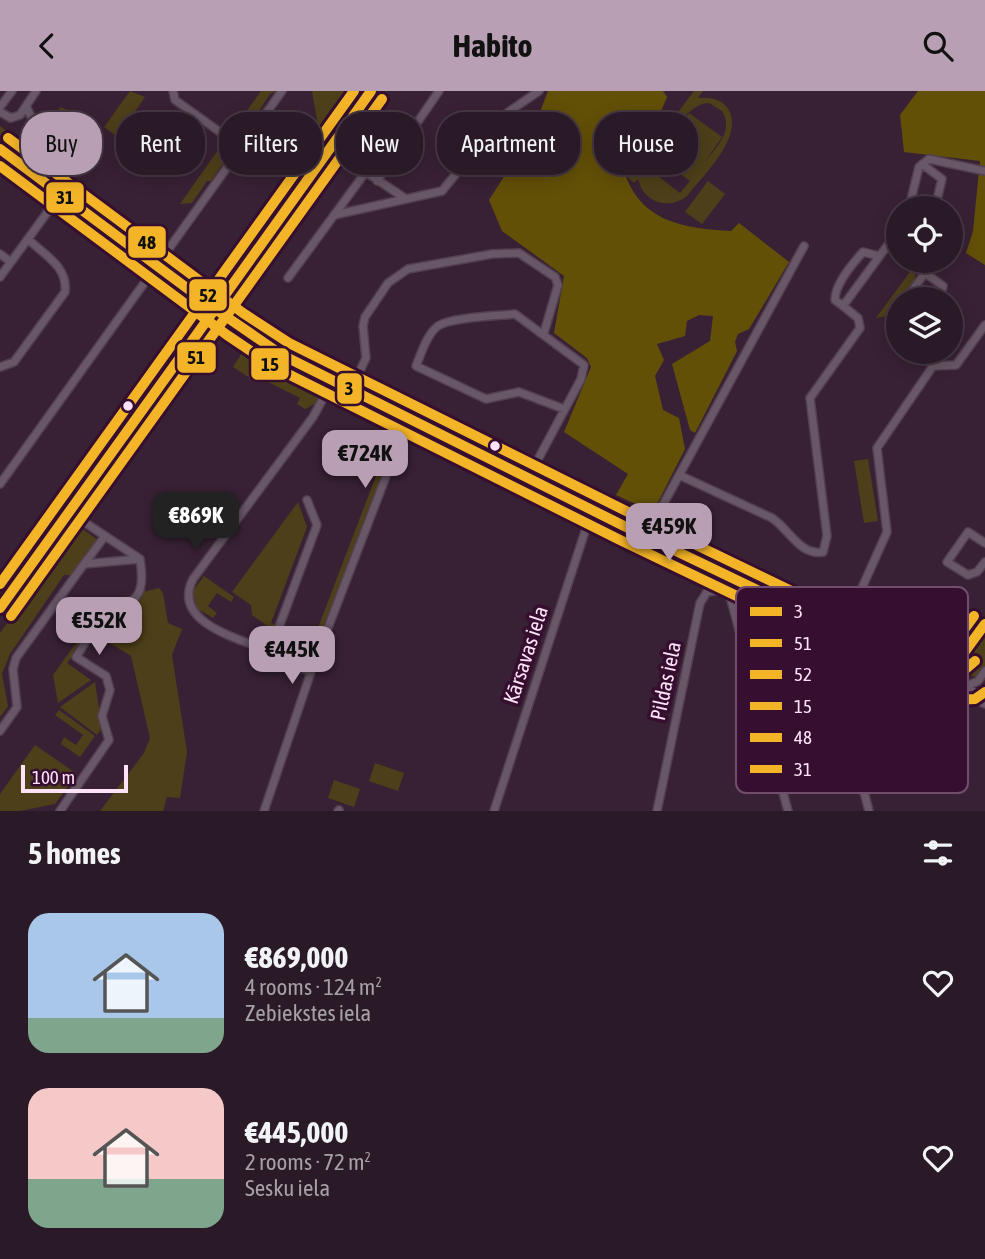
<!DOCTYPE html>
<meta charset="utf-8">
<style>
:root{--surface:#2a1927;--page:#32222f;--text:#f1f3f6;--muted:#a5a0a7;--line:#463844;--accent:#b99fb3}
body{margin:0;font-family:"Asap Condensed",sans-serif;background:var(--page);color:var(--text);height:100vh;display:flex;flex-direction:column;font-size:26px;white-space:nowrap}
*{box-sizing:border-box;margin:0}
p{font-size:23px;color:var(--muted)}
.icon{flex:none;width:38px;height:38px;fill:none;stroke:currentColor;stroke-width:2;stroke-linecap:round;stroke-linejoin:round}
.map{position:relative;height:720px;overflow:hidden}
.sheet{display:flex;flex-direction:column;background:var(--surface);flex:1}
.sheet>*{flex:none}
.top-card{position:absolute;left:21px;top:21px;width:943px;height:63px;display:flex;gap:14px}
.controls{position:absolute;left:886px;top:105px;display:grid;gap:14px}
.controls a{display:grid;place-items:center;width:77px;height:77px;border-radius:50%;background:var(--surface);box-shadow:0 4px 18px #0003,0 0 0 2px var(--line);font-size:35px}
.scale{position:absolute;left:21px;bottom:18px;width:107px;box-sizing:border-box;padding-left:7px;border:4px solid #fee3f8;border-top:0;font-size:19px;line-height:24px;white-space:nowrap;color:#fee3f8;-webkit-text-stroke:5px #360e30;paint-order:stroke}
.price{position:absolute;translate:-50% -60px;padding:0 16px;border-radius:14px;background:var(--accent);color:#111;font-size:23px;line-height:46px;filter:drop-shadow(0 2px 4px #0008)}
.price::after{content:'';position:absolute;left:50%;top:42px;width:21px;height:16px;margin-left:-10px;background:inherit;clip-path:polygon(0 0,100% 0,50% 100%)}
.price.current{background:#222;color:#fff}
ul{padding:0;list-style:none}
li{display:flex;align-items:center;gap:21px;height:175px;padding:0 28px}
li span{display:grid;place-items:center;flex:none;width:196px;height:140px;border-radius:21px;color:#555}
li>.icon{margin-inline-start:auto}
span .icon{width:84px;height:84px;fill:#fffc;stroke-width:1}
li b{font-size:30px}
h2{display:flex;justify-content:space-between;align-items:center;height:84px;padding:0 28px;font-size:30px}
.chip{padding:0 24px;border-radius:28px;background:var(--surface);box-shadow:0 4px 18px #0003,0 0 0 2px var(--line);font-size:24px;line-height:63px}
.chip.current{background:var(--accent);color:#111}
header{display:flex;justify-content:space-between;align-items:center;height:91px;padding:0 28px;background:var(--accent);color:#111;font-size:32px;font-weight:700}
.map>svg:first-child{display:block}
</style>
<header><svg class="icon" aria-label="back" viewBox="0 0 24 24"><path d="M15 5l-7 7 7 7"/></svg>Habito<svg class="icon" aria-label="search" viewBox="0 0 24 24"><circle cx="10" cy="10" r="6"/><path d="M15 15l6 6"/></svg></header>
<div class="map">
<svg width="985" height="720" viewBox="0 0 985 720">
<rect width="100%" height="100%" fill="#382134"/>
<!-- green -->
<path fill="#4d3f19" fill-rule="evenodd" d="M130,0L145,6L132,25L139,30L132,40L126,37L119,47L104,36Z
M261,0H276L270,3L242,46H232L231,42Z
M312,0H357L323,48L320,47Z
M694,0H703L698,7C707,6 717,7 724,13C751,39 703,85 687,105C669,120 643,111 638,88L634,92L628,87ZM709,12L722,20C734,40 717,55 705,71L722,46L689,22L656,65L690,90L680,102L646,76C660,58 685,12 709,12Z
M59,16L69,19L74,51L71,55L50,58L46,54L43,40L50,38L52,52L64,49Z
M88,30L98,36L67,77L54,60L75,55Z
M0,35L150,148L145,155L95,123L43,79L0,49Z
M225,49L232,59L211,90H207L192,112L180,113Z
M708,90L725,103L702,133L685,121Z
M918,170L914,191L902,208H898L897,223L876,227Z
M254,230L315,264L310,271L250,232Z
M242,262L260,277L320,306L316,312L305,318L297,313L300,307L260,287L256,291L233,276Z
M119,317L109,344L72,397L66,392Z
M392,343L397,345L312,567L306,568Z
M868,368L878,430L864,432L854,370Z
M539,373L651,427L649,432L637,435L540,387L537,383Z
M64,396L70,400L0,498V482L59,399Z
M298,411L307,436L271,532L277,534L272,546L266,534L252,524L251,514L232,501Z
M78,435L98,449L72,484H64L10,563L2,583L8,615L0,626V542Z
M685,444L777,490L773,499L680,455Z
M204,485L234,506L231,511L217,502L208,515L217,522L213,527L198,518L192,501Z
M159,497L163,502L168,532L182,538L172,564L187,661L180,707L167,706L163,720H100L144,662L150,647L131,565L95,543L142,506L143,501Z
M136,504L94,534L67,572L91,589L58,612L53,584L107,509Z
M985,541V575L977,587L958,579Z
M95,591L102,637L97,644L60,616Z
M59,619L95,645L80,666L61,653L64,646L76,654L83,644L55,624Z
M35,654L77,683L55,713L20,720H0V703Z
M375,672L404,682L398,700L369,690Z
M334,689L360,698L354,716L328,707Z"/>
<!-- forest -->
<path fill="#635007" d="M548,0H663L667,6L658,27L623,77C639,131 682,137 731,140L739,132L789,171L749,238L738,243L735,251L737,260L695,342L690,339L672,273L710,250L713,225L699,224L687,230L685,245L657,253L664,269L655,285L663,319L679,327L685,358L653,421L616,404L628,383L564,341L591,276L587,267L554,242L564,185L502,140L489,109L532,42Z
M918,0H985V174L966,162L973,140L980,70L904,61L900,24Z"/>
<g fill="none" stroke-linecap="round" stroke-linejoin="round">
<!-- minor casing -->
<g stroke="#533f4f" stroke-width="10">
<path id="minor" d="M173,0L175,9L241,56
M26,15L35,34
M0,16L12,0
M0,21L11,27L20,24L36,0
M141,32L128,48C159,63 172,43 188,19
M330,57L406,108
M0,58L235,233L282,264L624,435L959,596L985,604
M922,73L942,88L935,117
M377,90L439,0
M909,117L919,76L929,68L985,80
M334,124L442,100L504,24L539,0
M0,163L11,171
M925,182L943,195L939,208
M0,186L60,104
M288,187L365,82
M906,208L925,182L924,170
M843,215L835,209C835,193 852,173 863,161L879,165
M0,276L14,271L65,201C68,175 44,164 28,148
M351,299L366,267L363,235L365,226L388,192L408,178L492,163L519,162L555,186L558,194L544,242
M679,384L772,427C789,438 800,465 823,461L827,445L810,307L860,237L858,227L843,215L898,140
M528,387L581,288L584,274L515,223C498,225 451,226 438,235C427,243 421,263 416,275L486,308L519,301L564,318
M0,393L282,0
M646,445L804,155
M985,452L968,441L947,471L968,484L977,481L985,471
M84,473L105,445
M728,498L788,720
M843,539L887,441L877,357L933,275L956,274L985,234
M270,560L317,434L307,409
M311,581L271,565L270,560C240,548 171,532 193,488L313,326L333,289
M944,589L985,533
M967,595L978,590L985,580
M959,596L968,605L985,613
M0,640L17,616L13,578L16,567L84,473L140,468
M60,720L109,649L102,625L110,599L106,585L76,566C83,556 89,543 98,534C126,505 148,519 140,468L69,421
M264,720L311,581L408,328
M338,720L339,719
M494,720L592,419
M657,720L700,512L707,501L728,498
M869,720L855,667V647L893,564"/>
</g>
<!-- major casing -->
<g stroke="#533f4f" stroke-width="12">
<path id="major" d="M0,517L371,0"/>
</g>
<!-- minor -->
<use href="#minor" stroke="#685766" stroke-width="7"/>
<!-- major -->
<use href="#major" stroke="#675f67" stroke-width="9"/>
<!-- bus-1 casing -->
<g stroke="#360e30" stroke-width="16">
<path id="bus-1" d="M215,218L282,264L624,435L959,596
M0,517L215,218
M944,589L985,533"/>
</g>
<!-- bus-2 casing -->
<g stroke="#360e30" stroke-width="16">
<path id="bus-2" d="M11,525L382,8"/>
</g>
<!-- bus-3 casing -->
<g stroke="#360e30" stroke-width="16">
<path id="bus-3" d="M0,493L354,0"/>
</g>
<!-- bus-4 casing -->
<g stroke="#360e30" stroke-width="16">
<path id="bus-4" d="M0,75L227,244L276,277L618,448L953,609L975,608L985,601"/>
</g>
<!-- bus-5 casing -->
<g stroke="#360e30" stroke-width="16">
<path id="bus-5" d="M8,47L243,222L289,252L630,422L961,582L975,570
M933,581L974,525"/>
</g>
<!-- bus-6 casing -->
<g stroke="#360e30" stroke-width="16">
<path id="bus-6" d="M0,58L215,218
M215,218L371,0"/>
</g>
<!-- bus-1 -->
<use href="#bus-1" stroke="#f4b427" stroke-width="10"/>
<!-- bus-2 -->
<use href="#bus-2" stroke="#f4b427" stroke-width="10"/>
<!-- bus-3 -->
<use href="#bus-3" stroke="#f4b427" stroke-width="10"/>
<!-- bus-4 -->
<use href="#bus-4" stroke="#f4b427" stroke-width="10"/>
<!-- bus-5 -->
<use href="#bus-5" stroke="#f4b427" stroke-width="10"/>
<!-- bus-6 -->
<use href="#bus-6" stroke="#f4b427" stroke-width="10"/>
</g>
<!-- markers -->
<g fill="#fee3f8" stroke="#360e30" stroke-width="2.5">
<circle cx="128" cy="315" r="6"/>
<circle cx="495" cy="355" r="6"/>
</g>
<g text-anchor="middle" stroke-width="7" stroke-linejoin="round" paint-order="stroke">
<!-- street labels -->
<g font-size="21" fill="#fee3f8" stroke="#360e30">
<text transform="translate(526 564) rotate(-72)" y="7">Kārsavas iela</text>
<text transform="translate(666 590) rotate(-78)" y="7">Pildas iela</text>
</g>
</g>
<!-- legend -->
<rect x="736" y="496" width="232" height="206" rx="10" fill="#360e30" stroke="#724e6c" stroke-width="2"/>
<rect x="750" y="516" width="32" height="9" fill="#f4b427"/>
<rect x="750" y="548" width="32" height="8" fill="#f4b427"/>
<rect x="750" y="579" width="32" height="9" fill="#f4b427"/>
<rect x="750" y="611" width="32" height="8" fill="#f4b427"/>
<rect x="750" y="642" width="32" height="9" fill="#f4b427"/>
<rect x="750" y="674" width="32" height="8" fill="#f4b427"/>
<g font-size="19" fill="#fee3f8">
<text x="794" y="527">3</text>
<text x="794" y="559">51</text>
<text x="794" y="590">52</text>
<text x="794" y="622">15</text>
<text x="794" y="653">48</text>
<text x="794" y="685">31</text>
</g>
<g stroke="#360e30" stroke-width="2.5">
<rect x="45" y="90" width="40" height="33" rx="7" fill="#f4b427"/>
<rect x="127" y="134" width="40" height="34" rx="7" fill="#f4b427"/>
<rect x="188" y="187" width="40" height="34" rx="7" fill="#f4b427"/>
<rect x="176" y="250" width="41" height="33" rx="7" fill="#f4b427"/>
<rect x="250" y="256" width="40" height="34" rx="7" fill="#f4b427"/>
<rect x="336" y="281" width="27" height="33" rx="7" fill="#f4b427"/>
</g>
<g font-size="19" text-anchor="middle" font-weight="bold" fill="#111">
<text x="65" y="113">31</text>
<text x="147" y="158">48</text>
<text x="208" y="211">52</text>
<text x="196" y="273">51</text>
<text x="270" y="280">15</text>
<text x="349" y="304">3</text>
</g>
</svg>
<div class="controls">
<a><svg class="icon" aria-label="locate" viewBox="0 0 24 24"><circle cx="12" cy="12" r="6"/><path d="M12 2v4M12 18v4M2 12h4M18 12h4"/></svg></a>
<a><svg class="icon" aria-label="layers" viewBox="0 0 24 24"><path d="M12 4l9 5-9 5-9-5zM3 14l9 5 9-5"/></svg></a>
</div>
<div class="scale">100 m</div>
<b class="price" style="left:365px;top:399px">€724K</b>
<b class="price current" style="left:196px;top:461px">€869K</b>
<b class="price" style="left:669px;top:472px">€459K</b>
<b class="price" style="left:99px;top:566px">€552K</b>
<b class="price" style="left:292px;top:595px">€445K</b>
<div class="top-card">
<a class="chip current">Buy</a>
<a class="chip">Rent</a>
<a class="chip">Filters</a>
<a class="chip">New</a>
<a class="chip">Apartment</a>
<a class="chip">House</a>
</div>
</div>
<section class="sheet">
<h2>5 homes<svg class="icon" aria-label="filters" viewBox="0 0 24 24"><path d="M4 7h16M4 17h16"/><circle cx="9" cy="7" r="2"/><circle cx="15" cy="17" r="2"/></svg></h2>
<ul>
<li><span style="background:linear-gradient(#a9c7e8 75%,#7fa58c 0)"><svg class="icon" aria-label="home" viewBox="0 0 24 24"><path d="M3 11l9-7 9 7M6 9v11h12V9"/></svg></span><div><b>€869,000</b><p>4 rooms · 124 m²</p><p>Zebiekstes iela</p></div><svg class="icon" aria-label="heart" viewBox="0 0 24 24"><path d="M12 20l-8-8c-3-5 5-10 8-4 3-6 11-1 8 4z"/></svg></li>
<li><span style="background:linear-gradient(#f6c9c9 65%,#7fa58c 0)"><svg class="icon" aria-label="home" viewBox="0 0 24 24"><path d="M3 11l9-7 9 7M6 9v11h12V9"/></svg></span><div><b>€445,000</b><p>2 rooms · 72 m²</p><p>Sesku iela</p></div><svg class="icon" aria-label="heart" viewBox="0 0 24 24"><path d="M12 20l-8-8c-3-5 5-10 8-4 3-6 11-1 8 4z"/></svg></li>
</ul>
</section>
